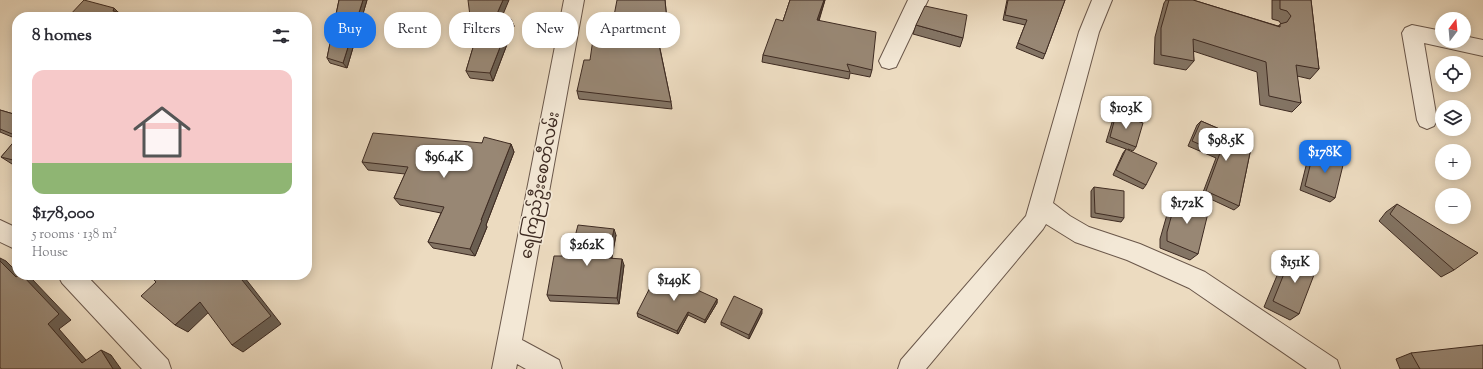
<!DOCTYPE html>
<meta charset="utf-8">
<style>
:root{--surface:#fff;--page:#f2f2f3;--text:#2b2b33;--muted:#7c7c81;--line:#e1e1e2;--accent:#1a73e8}
body{margin:0;font-family:"Sorts Mill Goudy","Noto Sans Myanmar",serif;background:var(--page);color:var(--text);height:100vh;display:flex;flex-direction:column;font-size:15px;white-space:nowrap}
*{box-sizing:border-box;margin:0}
p{font-size:13px;color:var(--muted)}
.icon{flex:none;width:22px;height:22px;fill:none;stroke:currentColor;stroke-width:2;stroke-linecap:round;stroke-linejoin:round}
.map{position:relative;flex:1;overflow:hidden}
.drawer{position:absolute;left:12px;top:12px;width:300px;height:268px;display:flex;flex-direction:column;background:var(--surface);border-radius:16px;box-shadow:0 2px 10px #0003}
.drawer>*{flex:none}
.hud{position:absolute;left:324px;top:12px;width:380px;height:36px;display:flex;gap:8px}
.needle{width:26px;rotate:16deg}
.tools{position:absolute;left:1435px;top:12px;display:grid;gap:8px}
.tools a{display:grid;place-items:center;width:36px;height:36px;border-radius:50%;background:var(--surface);box-shadow:0 2px 10px #0003;font-size:20px}
.price{position:absolute;translate:-50% -34px;padding:0 9px;border-radius:8px;background:#fff;color:#222;font-size:13px;line-height:26px;filter:drop-shadow(0 1px 2px #0008)}
.price::after{content:'';position:absolute;left:50%;top:24px;width:12px;height:9px;margin-left:-6px;background:inherit;clip-path:polygon(0 0,100% 0,50% 100%)}
.price.current{background:var(--accent);color:#fff}
ul{padding:0;list-style:none}
li{display:grid;align-content:center;gap:8px;height:212px;padding:0 20px}
li+li{border-top:1px solid var(--line)}
li span{display:grid;place-items:center;height:124px;border-radius:12px;color:#555}
li>.icon{margin-inline-start:auto}
span .icon{width:72px;height:72px;fill:#fffc;stroke-width:1}
li b{font-size:17px}
h2{display:flex;justify-content:space-between;align-items:center;height:48px;padding:0 20px;font-size:17px}
.chip{padding:0 14px;border-radius:16px;background:var(--surface);box-shadow:0 2px 10px #0003;font-size:14px;line-height:36px}
.chip.current{background:var(--accent);color:#fff}
.map>svg:first-child{display:block}
</style>
<div class="map">
<svg width="1483" height="369" viewBox="0 0 1483 369">
<rect width="100%" height="100%" fill="#ecdbc0"/>
<filter id="stains"><feTurbulence type="fractalNoise" baseFrequency=".005" numOctaves="4"/><feColorMatrix values="0 0 0 0 .2 0 0 0 0 .09 0 0 0 0 .02 0 0 0 .5 -.17"/></filter>
<radialGradient id="worn" r=".72"><stop offset=".6" stop-color="#630" stop-opacity="0"/><stop offset="1" stop-color="#630" stop-opacity=".3"/></radialGradient>
<g fill="none" stroke-linecap="round" stroke-linejoin="round">
<!-- minor casing -->
<g stroke="#6a574a" stroke-width="2">
<path id="minor" d="M564,0H584L522,340L559,360L562,369H526L517,364L516,369H492Z
M908,0H928L896,67L889,69L882,67L879,61Z
M1092,0H1112L1099,32L1053,203L1070,216L1089,227L1140,244L1205,272L1337,360L1340,369H1307L1189,288L1127,260L1075,242L1046,224L1043,229L926,369H898L901,360L1026,216L1079,32Z
M1412,25L1442,31V41H1464V36L1483,40V56L1424,43L1437,120L1434,126L1427,129L1420,126L1417,120L1402,33L1405,28Z
M0,220L17,228V250L0,242Z
M58,275H86L168,360L171,369H142L62,283Z"/>
</g>
<!-- minor -->
<use href="#minor" fill="#f3e8d6" fill-rule="evenodd"/>
</g>
<!-- wall -->
<path fill="#837464" stroke="#3e2b22" d="M339,0H367L347,68L330,63L327,58Z
M665,0L668,30L656,29L671,102L672,109L579,99L577,91L590,60L609,42Z
M790,0H825L819,21L872,70L870,77L850,73L849,79L762,62L763,55L783,21Z
M1007,0H1065L1045,54L1043,59L1016,48L1025,25L1003,20Z
M1166,0H1193L1278,26L1281,24L1279,21L1272,19V0H1311L1319,69L1310,79L1297,76L1301,103L1292,112L1260,105L1257,72L1193,51L1194,61L1186,70L1154,64L1155,37L1164,3Z
M502,17L511,19L514,26L493,81L470,78L466,71L475,41L469,40L465,32Z
M916,25L963,38L960,47L913,34Z
M0,110L17,115V165L12,164L1,157L17,139L0,132Z
M1116,114L1136,147L1133,151L1128,149L1146,185L1143,189L1113,175L1123,153L1126,149L1106,142L1113,119Z
M1201,121L1252,143L1239,206L1234,210L1202,195L1216,158L1188,146L1197,125Z
M482,143L511,144L514,152L486,225L487,227L475,256L433,248L428,242L441,213L400,205L394,198L405,174L368,170L362,162Z
M1314,150L1335,198L1330,202L1300,190L1309,154Z
M1094,187L1124,218L1121,222L1091,217V191Z
M1177,196L1198,254L1190,260L1160,248V239L1170,204Z
M1397,204L1454,270L1441,277L1379,221L1386,212Z
M616,235L612,258L624,265L619,304L550,301L547,295L570,256Z
M1292,254L1299,314L1290,320L1264,307L1283,261Z
M717,299V303L705,323L688,315L678,334L638,317L637,313Z
M762,313L749,339L721,325V322Z
M1411,353L1483,369H1400L1396,359Z"/>
<!-- shaded-wall -->
<path fill="#6a5e51" stroke="#3e2b22" d="M363,0H367L347,68L343,63Z
M503,0H509L499,24L496,16Z
M824,0H825L816,28L817,20Z
M114,8L122,16L113,11Z
M511,19L514,26L493,81L490,73Z
M511,144L514,152L486,225L487,227L475,256L470,249L481,220Z
M614,229L616,235L610,264L608,258Z
M0,258L6,261L17,272V275H20L16,277L0,261Z
M622,259L624,265L619,304L617,298Z
M22,275H24L32,279L71,320L59,329L93,368L82,363L48,324Z
M238,275H249L245,278L281,324L243,352L232,345Z
M717,299V303L705,323V320Z
M200,302L212,309L188,332L175,325Z
M762,309V313L749,339V335Z
M688,312V315L678,334L677,331Z
M101,350L111,355L121,369H113Z"/>
<!-- building -->
<path fill="#988774" stroke="#3e2b22" d="M84,0L114,8L113,11L138,17H68Z
M339,0H363L343,63L327,58Z
M468,0H503L496,16L511,19L490,73L466,71L477,34L465,32L470,16Z
M617,0H665L667,22L654,21L671,102L577,91L584,60H590L593,39L609,42Z
M790,0H824L817,20L876,32L872,70L847,64L850,72L763,55L776,19L783,21Z
M1008,0H1065L1045,54L1018,43L1027,20L1005,15Z
M1169,0H1193L1280,27V24L1287,22L1291,16L1287,11L1280,9V0H1311L1319,69L1296,65L1301,103L1269,96L1266,62L1193,39L1194,61L1161,55V28Z
M925,6L967,15L963,38L916,25Z
M0,110L17,115V136L0,129Z
M1116,114L1143,123L1136,147L1110,137Z
M1201,121L1252,143L1239,206L1206,191L1220,153L1192,141Z
M373,133L482,143L484,137L511,144L481,220H482L470,249L428,242L444,207L394,198L408,167L362,162Z
M17,138V161L1,157Z
M1126,149L1157,163L1146,185L1116,170Z
M1314,150L1344,161L1335,198L1305,186Z
M1094,187L1124,191V218L1095,213Z
M1177,196L1209,209L1198,254L1167,241V232Z
M1397,204L1478,253L1454,270L1390,214Z
M578,225L614,229L608,258L622,259L617,298L547,295L554,256H570Z
M1292,254L1317,267L1299,314L1273,301Z
M0,261L16,277L19,275H22L59,314L48,324L82,363L101,350L113,369H1L0,367Z
M658,272L717,299L705,320L688,312L677,331L637,313Z
M149,275H238L271,316L232,345L200,302L175,325L141,296L156,282Z
M734,296L762,309L749,335L721,322Z
M1483,345V369H1420L1411,353Z"/>
<g text-anchor="middle" stroke-width="3.5" stroke-linejoin="round" paint-order="stroke">
<!-- street labels -->
<g font-size="16" fill="#3e2b22" stroke="#f3e8d6">
<text transform="translate(539 185) rotate(-79)" y="6">ရေကြည်ဦးစေတီလမ်း</text>
</g>
</g>
<rect width="100%" height="100%" filter="url(#stains)"/>
<rect width="100%" height="100%" fill="url(#worn)"/>
</svg>
<div class="tools">
<a><svg class="needle" viewBox="-14 -14 28 28"><path d="M0-13l5 13h-10z" fill="#e53935"/><path d="M0 13l5-13h-10z" fill="#7c7c81"/></svg></a>
<a><svg class="icon" aria-label="locate" viewBox="0 0 24 24"><circle cx="12" cy="12" r="6"/><path d="M12 2v4M12 18v4M2 12h4M18 12h4"/></svg></a>
<a><svg class="icon" aria-label="layers" viewBox="0 0 24 24"><path d="M12 4l9 5-9 5-9-5zM3 14l9 5 9-5"/></svg></a>
<a>+</a>
<a>−</a>
</div>
<b class="price" style="left:1126px;top:130px">$103K</b>
<b class="price" style="left:1226px;top:162px">$98.5K</b>
<b class="price current" style="left:1325px;top:174px">$178K</b>
<b class="price" style="left:444px;top:179px">$96.4K</b>
<b class="price" style="left:1187px;top:225px">$172K</b>
<b class="price" style="left:587px;top:267px">$262K</b>
<b class="price" style="left:1295px;top:284px">$151K</b>
<b class="price" style="left:674px;top:302px">$149K</b>
<div class="hud">
<a class="chip current">Buy</a>
<a class="chip">Rent</a>
<a class="chip">Filters</a>
<a class="chip">New</a>
<a class="chip">Apartment</a>
</div>
<section class="drawer">
<h2>8 homes<svg class="icon" aria-label="filters" viewBox="0 0 24 24"><path d="M4 7h16M4 17h16"/><circle cx="9" cy="7" r="2"/><circle cx="15" cy="17" r="2"/></svg></h2>
<ul>
<li><span style="background:linear-gradient(#f6c9c9 75%,#8fb573 0)"><svg class="icon" aria-label="home" viewBox="0 0 24 24"><path d="M3 11l9-7 9 7M6 9v11h12V9"/></svg></span><div><b>$178,000</b><p>5 rooms · 138 m²</p><p>House</p></div></li>
</ul>
</section>
</div>
